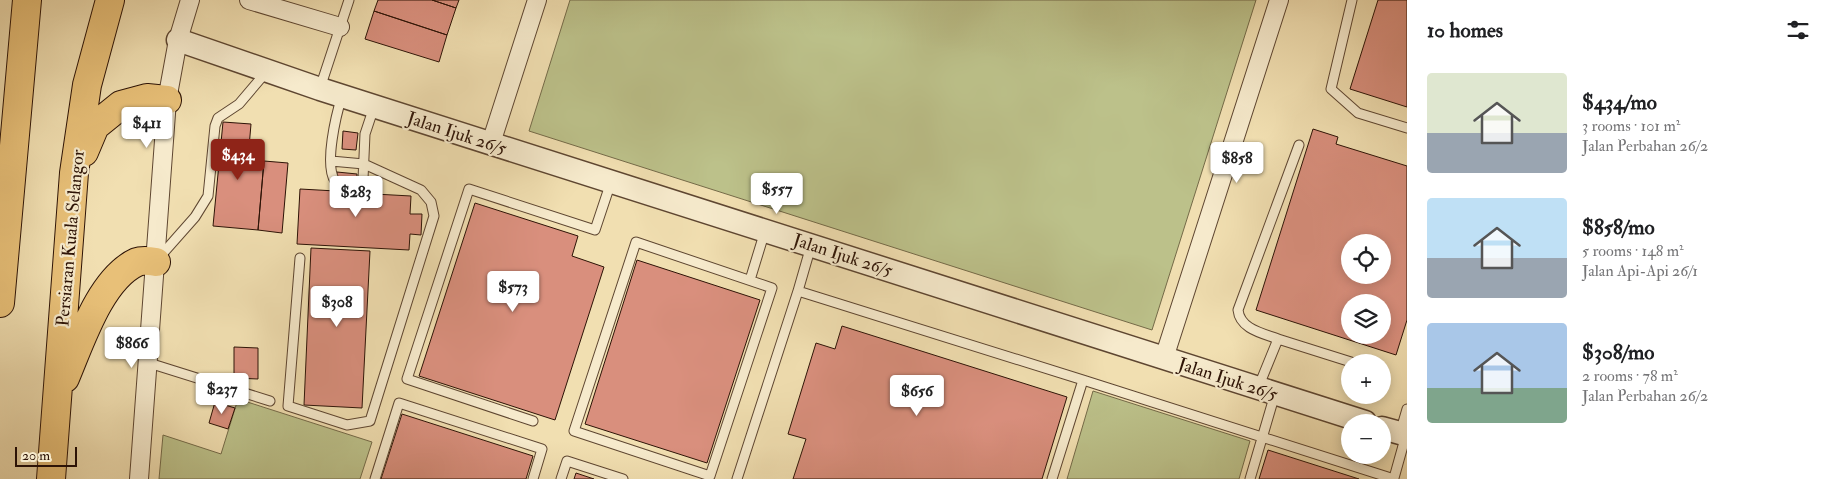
<!DOCTYPE html>
<meta charset="utf-8">
<style>
:root{--surface:#fff;--page:#f6f6f6;--text:#202124;--muted:#757577;--accent:#8f2418}
body{margin:0;font-family:"IM FELL Double Pica",serif;background:var(--page);color:var(--text);height:100vh;display:flex;flex-direction:column;font-size:19px;white-space:nowrap}
*{box-sizing:border-box;margin:0}
p{font-size:16px;color:var(--muted)}
.icon{flex:none;width:28px;height:28px;fill:none;stroke:currentColor;stroke-width:2;stroke-linecap:round;stroke-linejoin:round}
.map{position:relative;flex:1;overflow:hidden}
.sheet{display:flex;flex-direction:column;background:var(--surface);width:425px}
.sheet>*{flex:none}
.tools{position:absolute;left:1341px;top:234px;display:grid;gap:10px}
.tools a{display:grid;place-items:center;width:50px;height:50px;border-radius:50%;background:var(--surface);box-shadow:0 2px 12px #0003;font-size:25px}
.scale{position:absolute;left:15px;bottom:12px;width:62px;box-sizing:border-box;padding-left:5px;border:2px solid #2d1306;border-top:0;font-size:14px;line-height:18px;white-space:nowrap;color:#2d1306;-webkit-text-stroke:4px #f6eacc;paint-order:stroke}
.price{position:absolute;translate:-50% -42px;padding:0 11px;border-radius:5px;background:#fff;color:#222;font-size:16px;line-height:32px;filter:drop-shadow(0 1px 2px #0008)}
.price::after{content:'';position:absolute;left:50%;top:30px;width:15px;height:11px;margin-left:-8px;background:inherit;clip-path:polygon(0 0,100% 0,50% 100%)}
.price.selected{background:var(--accent);color:#fff}
ul{padding:0;list-style:none}
li{display:flex;align-items:center;gap:15px;height:125px;padding:0 20px}
li span{display:grid;place-items:center;flex:none;width:140px;height:100px;border-radius:5px;color:#555}
li>.icon{margin-inline-start:auto}
span .icon{width:60px;height:60px;fill:#fffc;stroke-width:1}
li b{font-size:21px}
h2{display:flex;justify-content:space-between;align-items:center;height:60px;padding:0 20px;font-size:21px}
main{display:flex;flex:1;min-height:0}
.map>svg:first-child{display:block}
</style>
<main>
<div class="map">
<svg width="1407" height="479" viewBox="0 0 1407 479">
<rect width="100%" height="100%" fill="#f1dfb1"/>
<filter id="stains"><feTurbulence type="fractalNoise" baseFrequency=".004" numOctaves="4"/><feColorMatrix values="0 0 0 0 .2 0 0 0 0 .09 0 0 0 0 .02 0 0 0 .5 -.17"/></filter>
<radialGradient id="worn" r=".72"><stop offset=".6" stop-color="#630" stop-opacity="0"/><stop offset="1" stop-color="#630" stop-opacity=".3"/></radialGradient>
<!-- green -->
<path fill="#bcc18a" stroke="#746a48" d="M570,0H1256L1152,330L529,131Z
M1093,391L1250,441L1239,479H1067Z
M238,399L372,442L360,479H159L163,435L221,454Z"/>
<!-- building -->
<path fill="#d98f7d" stroke="#2d1306" fill-rule="evenodd" d="M378,0H432L456,8L447,35L374,11Z
M432,0H459L456,8Z
M1378,0H1407V107L1350,89Z
M374,11L447,35L439,62L365,39Z
M223,122L251,124L248,159L264,161L258,230L213,226Z
M1313,129L1338,137L1336,144L1407,166V320L1396,355L1256,310ZM1350,242H1382V275H1350ZM1350,302H1382V335H1350Z
M343,131L358,133L356,150L342,149Z
M264,161L288,163L282,233L258,230Z
M337,172L357,174L356,193L411,196L410,214H422L421,235L410,234L409,250L297,244L300,189L336,191Z
M475,203L578,236L572,256L604,267L555,420L419,376Z
M311,248L370,251L362,408L304,405Z
M637,260L760,300L707,463L585,424Z
M842,326L1067,397L1042,479H793L806,439L788,434L816,343L835,349Z
M234,347L258,348V379L234,378Z
M215,402L235,408L228,429L209,423Z
M402,414L533,456L526,479H381Z
M1268,450L1359,479H1259Z
M576,473L594,479H574Z"/>
<g fill="none" stroke-linecap="round" stroke-linejoin="round">
<!-- service casing -->
<g stroke="#5e4631" stroke-width="11">
<path id="service" d="M1352,0L1331,89L1358,113L1407,128
M320,88L349,0
M335,181C324,165 336,115 342,96
M359,183L363,179L365,134L374,107
M636,242L772,288L710,476L574,431Z
M300,258L288,406L347,425L370,421L434,216L431,202L421,190L364,164L331,161
M157,260L195,217L208,196L215,126L218,118L239,104L267,71
M750,280L765,231
M798,291L811,246
M1278,339C1262,333 1240,329 1238,310L1299,145
M149,363L270,401
M1083,380L1394,479
M1258,388L1278,339L1351,362
M533,421L407,379L469,189L595,230L611,182
M1400,433L1407,409
M1394,478L1406,435
M375,479L399,403L542,449L533,479
M561,479L567,461L623,479
M737,479L798,291L1083,380L1052,479
M1250,479L1275,394"/>
</g>
<!-- minor casing -->
<g stroke="#5e4631" stroke-width="20">
<path id="minor" d="M249,0L340,27
M491,143L537,0
M1164,358L1279,0
M139,479L167,100L178,40L190,0"/>
</g>
<!-- tertiary casing -->
<g stroke="#5e4631" stroke-width="25">
<path id="tertiary" d="M178,40L320,89L1365,422
M1382,428L1407,435"/>
</g>
<!-- primary casing -->
<g stroke="#2d1306" stroke-width="30">
<path id="primary" d="M84,152L95,126L121,105L147,98L167,100
M0,303L27,0
M65,378C80,343 100,279 137,262C142,260 150,261 156,262
M51,479L74,173L87,85L110,0"/>
</g>
<!-- service -->
<use href="#service" stroke="#f6eacc" stroke-width="9"/>
<!-- minor -->
<use href="#minor" stroke="#f6eacc" stroke-width="18"/>
<!-- tertiary -->
<use href="#tertiary" stroke="#f6eacc" stroke-width="22"/>
<!-- primary -->
<use href="#primary" stroke="#e8c078" stroke-width="28"/>
</g>
<g text-anchor="middle" stroke-width="4.5" stroke-linejoin="round" paint-order="stroke">
<!-- street labels -->
<g font-size="18" fill="#2d1306" stroke="#f6eacc">
<text transform="translate(457 133) rotate(18)" y="6">Jalan Ijuk 26/5</text>
<text transform="translate(70 238) rotate(-85)" y="6">Persiaran Kuala Selangor</text>
<text transform="translate(843 255) rotate(18)" y="6">Jalan Ijuk 26/5</text>
<text transform="translate(1228 379) rotate(18)" y="6">Jalan Ijuk 26/5</text>
</g>
</g>
<rect width="100%" height="100%" filter="url(#stains)"/>
<rect width="100%" height="100%" fill="url(#worn)"/>
</svg>
<div class="tools">
<a><svg class="icon" aria-label="locate" viewBox="0 0 24 24"><circle cx="12" cy="12" r="6"/><path d="M12 2v4M12 18v4M2 12h4M18 12h4"/></svg></a>
<a><svg class="icon" aria-label="layers" viewBox="0 0 24 24"><path d="M12 4l9 5-9 5-9-5zM3 14l9 5 9-5"/></svg></a>
<a>+</a>
<a>−</a>
</div>
<div class="scale">20 m</div>
<b class="price" style="left:147px;top:149px">$411</b>
<b class="price selected" style="left:238px;top:181px">$434</b>
<b class="price" style="left:1237px;top:184px">$858</b>
<b class="price" style="left:777px;top:215px">$557</b>
<b class="price" style="left:356px;top:218px">$283</b>
<b class="price" style="left:513px;top:313px">$573</b>
<b class="price" style="left:337px;top:328px">$308</b>
<b class="price" style="left:132px;top:369px">$866</b>
<b class="price" style="left:222px;top:415px">$237</b>
<b class="price" style="left:917px;top:417px">$656</b>
</div>
<section class="sheet">
<h2>10 homes<svg class="icon" aria-label="filters" viewBox="0 0 24 24"><path d="M4 7h16M4 17h16"/><circle cx="9" cy="7" r="2"/><circle cx="15" cy="17" r="2"/></svg></h2>
<ul>
<li><span style="background:linear-gradient(#dfe7d0 60%,#9aa5b1 0)"><svg class="icon" aria-label="home" viewBox="0 0 24 24"><path d="M3 11l9-7 9 7M6 9v11h12V9"/></svg></span><div><b>$434/mo</b><p>3 rooms · 101 m²</p><p>Jalan Perbahan 26/2</p></div></li>
<li><span style="background:linear-gradient(#bfe0f5 60%,#9aa5b1 0)"><svg class="icon" aria-label="home" viewBox="0 0 24 24"><path d="M3 11l9-7 9 7M6 9v11h12V9"/></svg></span><div><b>$858/mo</b><p>5 rooms · 148 m²</p><p>Jalan Api-Api 26/1</p></div></li>
<li><span style="background:linear-gradient(#a9c7e8 65%,#7fa58c 0)"><svg class="icon" aria-label="home" viewBox="0 0 24 24"><path d="M3 11l9-7 9 7M6 9v11h12V9"/></svg></span><div><b>$308/mo</b><p>2 rooms · 78 m²</p><p>Jalan Perbahan 26/2</p></div></li>
</ul>
</section>
</main>
